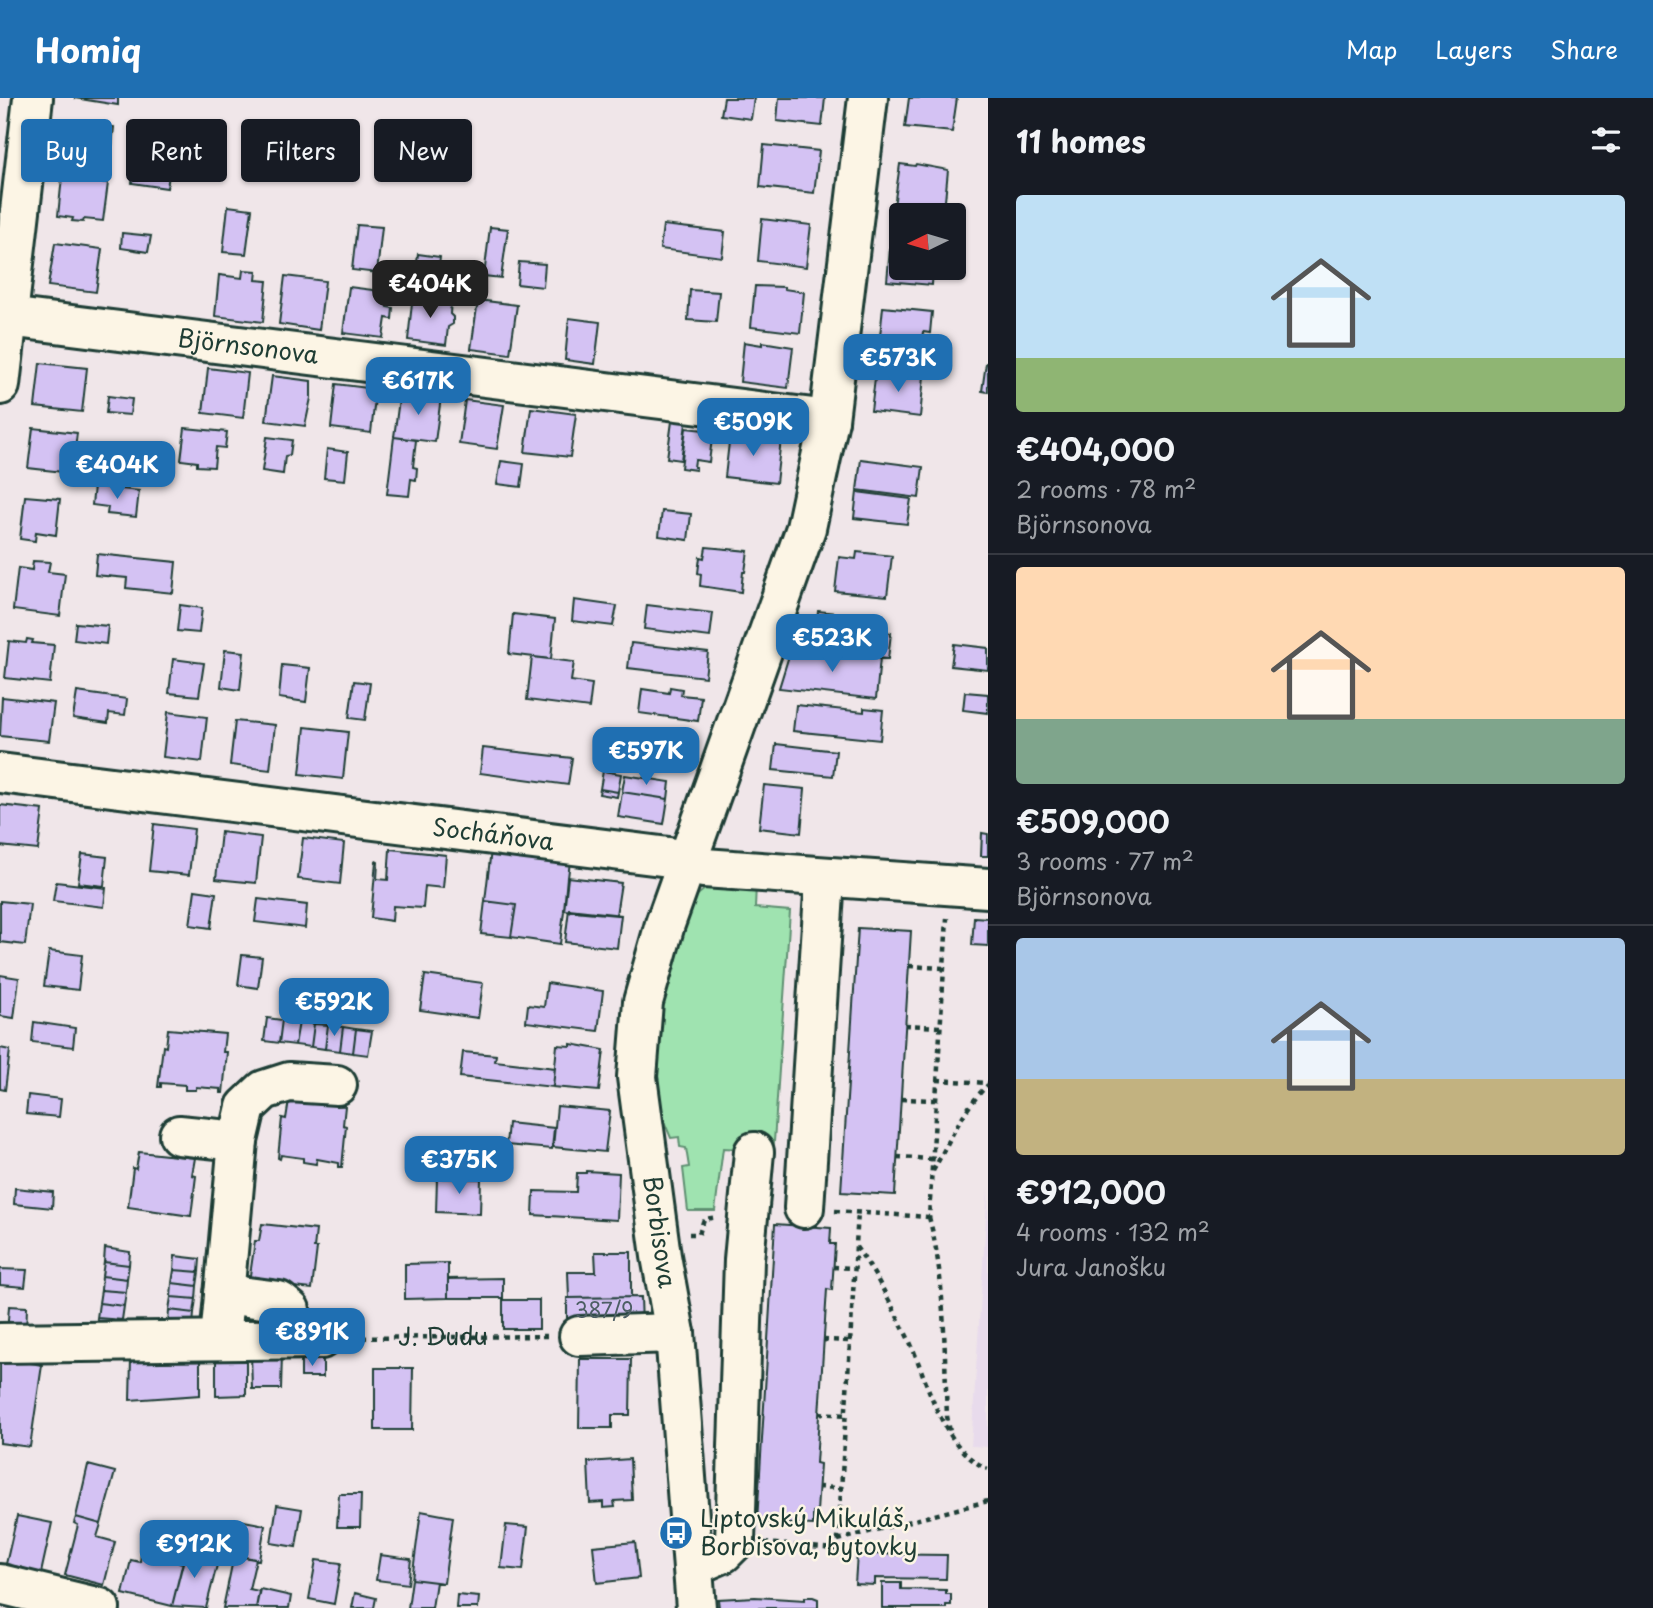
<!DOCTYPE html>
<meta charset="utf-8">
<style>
:root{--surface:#171b24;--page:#242831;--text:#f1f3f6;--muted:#9ea1a6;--line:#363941;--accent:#1f6fb2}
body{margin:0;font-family:"Playpen Sans",sans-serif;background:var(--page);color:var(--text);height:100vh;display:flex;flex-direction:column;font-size:26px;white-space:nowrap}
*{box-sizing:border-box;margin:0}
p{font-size:23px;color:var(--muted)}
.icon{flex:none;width:38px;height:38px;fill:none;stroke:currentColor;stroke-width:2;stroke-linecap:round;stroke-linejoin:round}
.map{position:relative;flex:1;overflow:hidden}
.panel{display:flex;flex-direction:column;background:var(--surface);width:665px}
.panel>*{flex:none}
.banner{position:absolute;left:21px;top:21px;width:665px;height:63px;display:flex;gap:14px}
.needle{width:46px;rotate:265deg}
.tools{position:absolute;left:889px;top:105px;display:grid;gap:14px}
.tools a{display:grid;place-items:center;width:77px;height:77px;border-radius:7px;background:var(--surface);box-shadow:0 2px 5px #0004;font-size:35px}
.price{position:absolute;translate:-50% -60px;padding:0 16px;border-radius:14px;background:var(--accent);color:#fff;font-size:23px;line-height:46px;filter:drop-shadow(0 2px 4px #0008)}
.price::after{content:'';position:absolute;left:50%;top:42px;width:21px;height:16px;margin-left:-10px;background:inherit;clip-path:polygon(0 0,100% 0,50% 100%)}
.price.on{background:#222;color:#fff}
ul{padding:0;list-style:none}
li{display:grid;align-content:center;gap:14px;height:371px;padding:0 28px}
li+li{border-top:2px solid var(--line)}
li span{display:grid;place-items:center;height:217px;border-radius:7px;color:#555}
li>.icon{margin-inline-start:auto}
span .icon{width:126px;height:126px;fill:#fffc;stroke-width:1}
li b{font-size:30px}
h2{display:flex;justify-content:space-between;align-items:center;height:84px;padding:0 28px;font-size:30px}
.chip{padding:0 24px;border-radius:7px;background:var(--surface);box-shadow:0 2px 5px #0004;font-size:24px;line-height:63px}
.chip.on{background:var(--accent);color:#fff}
header{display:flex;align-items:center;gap:42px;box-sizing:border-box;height:98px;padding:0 35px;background:var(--accent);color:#fff}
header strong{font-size:33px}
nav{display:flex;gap:38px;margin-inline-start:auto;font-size:24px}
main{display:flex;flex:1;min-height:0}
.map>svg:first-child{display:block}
</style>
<header>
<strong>Homiq</strong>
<nav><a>Map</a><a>Layers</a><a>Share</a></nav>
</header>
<main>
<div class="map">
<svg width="988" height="1510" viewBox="0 0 988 1510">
<rect width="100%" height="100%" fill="#f0e6e9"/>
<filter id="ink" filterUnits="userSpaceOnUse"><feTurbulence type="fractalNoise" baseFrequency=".0143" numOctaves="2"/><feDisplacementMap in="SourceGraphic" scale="14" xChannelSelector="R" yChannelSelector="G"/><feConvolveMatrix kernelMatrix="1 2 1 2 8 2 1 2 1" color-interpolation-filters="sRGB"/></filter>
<g filter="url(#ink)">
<!-- built -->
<path fill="#e8dbec" d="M988,1089V1349L971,1348Z"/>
<!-- green -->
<path fill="#9fe3b0" stroke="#5f9072" stroke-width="2" d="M715,783L756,786L755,810L790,813L773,1058L743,1051L723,1050L715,1113H688L683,1070L689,1069L686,1050L680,1049L679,1039L671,1040L657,1007L654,992L661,907L670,864L695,799Z"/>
<!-- building -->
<path fill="#d4c2f3" stroke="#1f3d34" stroke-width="2" d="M74,0H118V7Z
M724,0H754L751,21L721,17Z
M779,0H825L822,28L777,23Z
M909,0H957L952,34L905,29Z
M69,23L114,29L110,68L64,62Z
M764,47L819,53L814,95L760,89Z
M134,65L170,70L167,90L132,85Z
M900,66L915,68L916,66L948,72L944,113L894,108Z
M62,79L108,85L103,123L84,121L83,124L72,123L73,120L58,118Z
M228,108L252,111L246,156L223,154Z
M762,121L811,127L806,169L758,163Z
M357,127L382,129L377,175L352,172Z
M663,127L725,134L722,159L660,151Z
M490,129L508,131L501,180L484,178Z
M122,135L151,138L148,154L121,150Z
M891,140L901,142V170H933L932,187L887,183Z
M55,145L102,151L96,194L48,188Z
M418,156L440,159L437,184L415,182Z
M519,164L545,166L543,189L517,186Z
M243,172L257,173L256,182L267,183L263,224L215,218L219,177L242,180Z
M285,178L325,183L319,232L279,226Z
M755,188L784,189V191L804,194L800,235L751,229Z
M349,189L389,194L387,209L393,210L392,221L386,220L383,240L343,235Z
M690,192L719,194L716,224L688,222Z
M413,196L451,201L450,216L453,219V226L448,229L446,247L408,242Z
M478,202L517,207L510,256L471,251Z
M883,209L932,214L930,235L923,234L920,252L879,248Z
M569,220L600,224L595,266L565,262Z
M744,244L762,247V244L793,249L788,290L740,284Z
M40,265L87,270L82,314L35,309Z
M986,265H988V294L982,293Z
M208,270L248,275L243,320L203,315Z
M876,272L924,278L920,319L871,313Z
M272,278L311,283V300L305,328L266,323Z
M336,286L376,291L371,335L331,330Z
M400,294L441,299L435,344L394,339Z
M108,298L132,301L130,317L106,315Z
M465,302L504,307L497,351L459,346Z
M531,310L576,316L570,359L525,354Z
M673,316L687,318L681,362L667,360Z
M33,330L77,335L72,375L28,370Z
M185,330L227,334L225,350L216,349L214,369L197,368V364L181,362Z
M686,330L713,333L709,364L695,362L694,369H696V372L681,370Z
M730,336L781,341L776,385L725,379Z
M267,339L292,342L290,357L285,358L283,376L262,373Z
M394,339L416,342L413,369L417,370L416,382L411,381L409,398L387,396Z
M327,351L348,354L345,382L324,380Z
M861,361L923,369L919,400L857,392Z
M501,363L524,366L521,389L497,386Z
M94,388L139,393L136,419L107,416L108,409L92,407Z
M857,394L911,401L907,426L854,420Z
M25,398L60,401L56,437L36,434L35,443L20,441Z
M662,413L691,416L688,442L659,438Z
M706,449L748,453L745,474H743L741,494L700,488L701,476L698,475L700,459L704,460Z
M857,454L892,458L887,498L835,493L839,459L856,461Z
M97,456L176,464L173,495L126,490L127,480L95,477Z
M33,463L50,464L48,474L65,476L60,518L13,512L18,470L32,472Z
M574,502L617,508L613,528L572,523Z
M180,507L202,510L199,535L177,533Z
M647,507L713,515L710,539L644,531Z
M818,513L844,516L843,530L891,535L888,561L814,553Z
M513,516L555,521L551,561L509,556Z
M76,525L108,528L106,546L74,542Z
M27,541L33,542L32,545L54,547L50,585L5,580L9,543L26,545Z
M631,545L708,554L705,579L628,570Z
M954,546L988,550V572L951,568Z
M791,551L880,560L876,601L779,590Z
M225,552L244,554L240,592L221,589Z
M532,559L574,564L571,583L592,586L589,610L527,602Z
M173,561L204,565L199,598L169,595Z
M282,567L310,570L306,604L279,600Z
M354,583L370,585L365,622L349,620Z
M670,589L682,591L681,597L701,599L698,623L639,615L642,591L669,595Z
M77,594L127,601L125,617L109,615L108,625L73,620Z
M965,594L988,596V615L963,612Z
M2,599L54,605L49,643L0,638Z
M796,607L864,614V610L883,612L880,642L793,633Z
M168,614L207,619L202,664L163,659Z
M235,623L275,627L270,672L230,667Z
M305,629L348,634L343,681L300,676Z
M776,646L836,653L833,678L773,672Z
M483,650L572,660L568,687L480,675Z
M603,673L621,676L618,694L600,691Z
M625,677L670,684L668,701L622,694Z
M764,687L805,691L801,735L759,730Z
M600,691L618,694L617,699L599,696Z
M622,694L668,701L664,726L618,719Z
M0,707L43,712L38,752L0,748Z
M154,726L194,731L189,777L149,773Z
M221,734L261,739L256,785L216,781Z
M982,735L988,736V758H981Z
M303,740L344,745L340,786L298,781Z
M390,751L446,757L443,790L425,788L423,810L393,808L392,823L371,820L376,763L378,764L377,781L388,782Z
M491,752L570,763L560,846L511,839L516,807L485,803Z
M82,756L107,759L104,788L78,785Z
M567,779L621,785L616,817L564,812Z
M56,784L106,790L104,809L53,803Z
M195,792L216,795L211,830L190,827Z
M258,801L307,807L305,830L255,824Z
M0,803L30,806L25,847L0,844Z
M485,803L516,807L511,839L481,836Z
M569,811L621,817L617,850L565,844Z
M974,819L988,820V848L972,847Z
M858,830L911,833L895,1097L841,1094Z
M49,853L82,857L78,892L44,888Z
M242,857L262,859L258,890L238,887Z
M0,877L19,880L14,920L0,918Z
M425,877L483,885L478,920L420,912Z
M547,885L603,893L598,933L526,924L528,907L544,909Z
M267,920L282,922L279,945L264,943Z
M282,922L299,924L295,947L279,945Z
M34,924L75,930L73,949L32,944Z
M299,924L314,926L311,949L295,947Z
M314,926L328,927L325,951L311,949Z
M328,927L343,929L340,953L325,951Z
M343,929L356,931L353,955L340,953Z
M168,931L225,936L223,954H227L223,995H221V991L196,989V992H185V987L161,985V989H158L163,948L166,949Z
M356,931L372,933L368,957L353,955Z
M571,946L604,952L599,993L553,989L557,947L571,948Z
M0,950L10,952L5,992L0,991Z
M463,954L496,957L495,963L555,970L553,989L460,979Z
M28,997L61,1001L59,1019L26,1016Z
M289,1002L345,1008L343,1027L346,1028L342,1069H339V1065L317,1061L316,1066L303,1064V1060L281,1057L280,1061L278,1060L282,1020L286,1021Z
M557,1008L610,1013L605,1054L553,1049Z
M508,1025L554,1030L552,1051L506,1047Z
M139,1054L195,1060L192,1077L196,1078L191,1118L128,1109L133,1070L136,1071Z
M586,1073L619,1075L617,1122L533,1117L534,1093L576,1094L577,1075H586Z
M437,1080L481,1081L480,1116L436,1114Z
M15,1090L53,1094L52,1110L14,1106Z
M262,1126L316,1132L314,1150H317L312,1191L249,1184L255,1143H259Z
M775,1126L831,1130L830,1146H835L832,1192L827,1191L816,1365L820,1366L817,1414H813V1427L757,1424Z
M105,1150L130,1154L129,1167L104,1164Z
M595,1154H631V1199L569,1200L568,1174H596Z
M175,1158L200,1161L199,1174L174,1172Z
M104,1164L129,1167L127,1181L102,1178Z
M448,1165V1200L405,1201V1166Z
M0,1171L27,1172L25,1189L0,1187Z
M174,1172L199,1174L197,1188L172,1185Z
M102,1178L127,1181L126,1194L101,1192Z
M503,1180V1200H448V1181Z
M172,1185L197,1188L196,1201L171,1199Z
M101,1192L126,1194L124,1208L99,1205Z
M171,1199L196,1201L194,1215L169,1212Z
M641,1199L642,1227H567V1200Z
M503,1202H539V1231H503Z
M99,1205L124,1208L122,1222L97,1220Z
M9,1208L27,1209L26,1237L7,1236Z
M169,1212L194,1215L193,1228L168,1226Z
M97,1220L122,1222L121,1234L96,1232Z
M251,1255L282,1256L281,1291H252Z
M200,1257V1297L130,1302L131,1261Z
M0,1260L42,1267L30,1349L0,1345Z
M246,1260V1297L216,1298V1261Z
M323,1260V1279H301V1261Z
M580,1261H631L630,1317H612V1330H579Z
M375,1270H413L412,1332H375Z
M630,1361L632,1402L614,1403L615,1409L603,1410V1404L590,1405L588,1364Z
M88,1367L115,1374L101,1426L76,1419Z
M339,1396H361L360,1429H337Z
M277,1407L302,1411L296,1449L271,1445Z
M421,1413L453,1419L444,1485L412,1481Z
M17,1418L52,1425L41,1475L6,1466Z
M76,1419L101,1426L97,1439L115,1444L104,1487L65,1477L78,1427L74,1425Z
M244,1423L265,1427L259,1462L238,1458Z
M506,1427L528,1429L523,1472L501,1470Z
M635,1444L639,1480L597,1485L593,1448Z
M187,1447L205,1451L202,1464L217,1467L206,1510L172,1508Z
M141,1455L183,1465L172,1508L123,1496L131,1462L140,1464Z
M857,1456L947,1457L946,1481L875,1480V1487L855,1486Z
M234,1457L256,1461L249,1491L259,1493L256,1510H223Z
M380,1457L411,1461L408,1486L376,1482Z
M316,1462L341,1465L334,1506L309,1501Z
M412,1481L436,1484L432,1510H408Z
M882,1485H901V1491L946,1492V1496H951V1507H946V1510H882Z
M260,1491L291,1498L289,1510H256Z
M355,1495L376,1500L374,1510H352Z
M457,1497L479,1499L478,1510H456Z
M755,1499L805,1502V1499H813L818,1501V1510H719L718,1501Z"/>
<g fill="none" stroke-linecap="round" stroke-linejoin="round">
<!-- minor casing -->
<g stroke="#1f3d34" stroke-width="44">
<g id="minor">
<path id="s2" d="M0,218L829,322"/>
<path d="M0,287L33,0"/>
<path id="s3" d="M0,675L669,759L704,770L988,790"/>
<path d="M179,1037L238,1043"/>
<path d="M804,1110L825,779"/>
<path d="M224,1196L279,1203L290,1212L294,1241"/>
<path d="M579,1238L675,1235"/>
<path d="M220,1242L238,1043L246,1009L264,992L289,984L337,987"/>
<path d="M0,1245L321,1241"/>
<path d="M693,1468L723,1455L735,1443L744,1162L754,1054"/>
<path d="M0,1486L100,1510"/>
<path d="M696,1510L675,1235L661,1158L637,979L643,904L665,826L806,430L829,322L868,0"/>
</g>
</g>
<!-- path -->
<g stroke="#1f3d34" stroke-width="4.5" stroke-dasharray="5 5" stroke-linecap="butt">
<path d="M909,868L943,870"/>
<path d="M905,927L940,929"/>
<path d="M937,982L988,985"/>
<path d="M901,1001L935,1002"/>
<path d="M897,1059L933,1061"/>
<path d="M933,1073C949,1044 963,1010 988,987"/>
<path d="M835,1113L929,1119L947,820"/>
<path d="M929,1119C946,1183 944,1253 947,1318L950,1334"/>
<path d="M689,1136H699L704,1121L718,1119"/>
<path d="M856,1149C877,1177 893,1210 909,1242C928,1283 942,1352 988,1371"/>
<path d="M833,1169L854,1170"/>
<path id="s1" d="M352,1240L550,1238"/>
<path d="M823,1242L850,1243"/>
<path d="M819,1315L846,1317"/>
<path d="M818,1389L842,1390"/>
<path d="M838,1442L988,1403"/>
<path d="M764,1445L835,1451L838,1442L858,1114"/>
</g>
<!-- minor -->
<use href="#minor" stroke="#fcf5e5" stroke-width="38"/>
</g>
</g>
<!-- icons -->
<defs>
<g id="bus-disc" transform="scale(1.75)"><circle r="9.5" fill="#1f6fb2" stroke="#fcf5e5"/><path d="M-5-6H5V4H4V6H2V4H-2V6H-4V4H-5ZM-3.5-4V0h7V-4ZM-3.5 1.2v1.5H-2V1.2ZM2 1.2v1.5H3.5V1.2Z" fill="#fff"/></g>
</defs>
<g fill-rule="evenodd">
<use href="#bus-disc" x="676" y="1435"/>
</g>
<g text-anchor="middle" stroke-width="5" stroke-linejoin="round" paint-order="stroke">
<!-- number labels -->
<g font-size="21" fill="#4c5e64">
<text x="604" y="1220">387/9</text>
</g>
<!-- street labels -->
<g font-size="24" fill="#1f3d34" stroke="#fcf5e5">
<text dy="8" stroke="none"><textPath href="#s2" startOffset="250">Björnsonova</textPath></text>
<text dy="8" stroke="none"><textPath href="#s3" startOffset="497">Socháňova</textPath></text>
<text transform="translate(659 1134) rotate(82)" y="8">Borbisova</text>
<text dy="8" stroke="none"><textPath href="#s1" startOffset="91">J. Dudu</textPath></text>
</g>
<!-- poi labels -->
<g font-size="24" fill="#1f3d34" stroke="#fcf5e5" text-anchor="start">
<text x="700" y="1429">Liptovský Mikuláš,<tspan x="700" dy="28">Borbisova, bytovky</tspan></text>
</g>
</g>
</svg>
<div class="tools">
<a><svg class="needle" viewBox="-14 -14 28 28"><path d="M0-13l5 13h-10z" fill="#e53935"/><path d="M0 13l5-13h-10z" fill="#9ea1a6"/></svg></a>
</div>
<b class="price on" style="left:430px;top:222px">€404K</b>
<b class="price" style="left:898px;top:296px">€573K</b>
<b class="price" style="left:418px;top:319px">€617K</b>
<b class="price" style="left:753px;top:360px">€509K</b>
<b class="price" style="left:117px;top:403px">€404K</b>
<b class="price" style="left:832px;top:576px">€523K</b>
<b class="price" style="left:646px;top:689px">€597K</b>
<b class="price" style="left:334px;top:940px">€592K</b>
<b class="price" style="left:459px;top:1098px">€375K</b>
<b class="price" style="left:312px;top:1270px">€891K</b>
<b class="price" style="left:194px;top:1482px">€912K</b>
<div class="banner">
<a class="chip on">Buy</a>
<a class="chip">Rent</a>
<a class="chip">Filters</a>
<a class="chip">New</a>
</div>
</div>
<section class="panel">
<h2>11 homes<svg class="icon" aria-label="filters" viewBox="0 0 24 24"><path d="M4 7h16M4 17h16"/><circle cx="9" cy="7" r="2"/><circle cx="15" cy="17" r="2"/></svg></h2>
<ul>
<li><span style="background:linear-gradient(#bfe0f5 75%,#8fb573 0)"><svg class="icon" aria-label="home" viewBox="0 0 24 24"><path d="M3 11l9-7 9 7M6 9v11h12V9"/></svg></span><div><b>€404,000</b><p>2 rooms · 78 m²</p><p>Björnsonova</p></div></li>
<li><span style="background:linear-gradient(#ffd9b3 70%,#7fa58c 0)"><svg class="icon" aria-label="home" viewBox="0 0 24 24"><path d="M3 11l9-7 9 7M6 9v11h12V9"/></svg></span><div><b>€509,000</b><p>3 rooms · 77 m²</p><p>Björnsonova</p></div></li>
<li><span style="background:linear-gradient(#a9c7e8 65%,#c2b280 0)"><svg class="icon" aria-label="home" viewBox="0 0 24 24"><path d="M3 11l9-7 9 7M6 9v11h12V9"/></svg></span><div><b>€912,000</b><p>4 rooms · 132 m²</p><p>Jura Janošku</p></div></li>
</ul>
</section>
</main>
